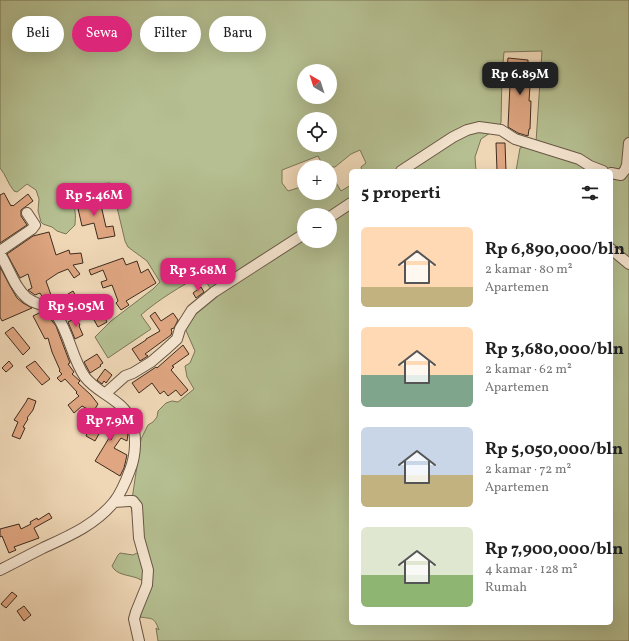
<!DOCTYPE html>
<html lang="id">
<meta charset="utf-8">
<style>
:root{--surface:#fff;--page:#f6f6f6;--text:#222;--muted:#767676;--accent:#db2777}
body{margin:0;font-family:Vollkorn,serif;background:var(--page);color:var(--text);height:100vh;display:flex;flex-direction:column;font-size:15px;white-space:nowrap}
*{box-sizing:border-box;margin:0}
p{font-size:13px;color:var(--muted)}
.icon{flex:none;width:22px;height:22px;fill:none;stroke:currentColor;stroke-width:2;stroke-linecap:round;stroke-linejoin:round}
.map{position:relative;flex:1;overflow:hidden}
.side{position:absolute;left:349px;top:169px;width:264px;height:456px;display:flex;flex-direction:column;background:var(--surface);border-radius:6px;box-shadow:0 4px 16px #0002}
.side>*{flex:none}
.hud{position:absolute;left:12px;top:16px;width:277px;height:36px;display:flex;gap:8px}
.needle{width:26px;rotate:321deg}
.buttons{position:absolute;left:297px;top:64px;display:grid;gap:8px}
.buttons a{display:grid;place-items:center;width:40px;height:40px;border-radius:50%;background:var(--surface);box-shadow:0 4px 16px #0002;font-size:20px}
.price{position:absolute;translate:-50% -34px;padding:0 9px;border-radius:8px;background:var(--accent);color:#fff;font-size:13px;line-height:26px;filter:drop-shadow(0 1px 2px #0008)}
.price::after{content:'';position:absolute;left:50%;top:24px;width:12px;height:9px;margin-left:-6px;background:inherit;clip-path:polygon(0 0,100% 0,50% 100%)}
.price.selected{background:#222;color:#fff}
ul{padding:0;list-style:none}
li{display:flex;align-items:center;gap:12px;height:100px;padding:0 12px}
li span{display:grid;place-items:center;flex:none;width:112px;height:80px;border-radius:6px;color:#555}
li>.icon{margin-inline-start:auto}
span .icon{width:48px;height:48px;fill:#fffc;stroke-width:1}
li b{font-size:17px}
h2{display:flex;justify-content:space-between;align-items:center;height:48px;padding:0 12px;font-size:17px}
.pill{padding:0 14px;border-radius:18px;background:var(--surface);box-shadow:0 4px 16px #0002;font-size:14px;line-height:36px}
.pill.selected{background:var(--accent);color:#fff}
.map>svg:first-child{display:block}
</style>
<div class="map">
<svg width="629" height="641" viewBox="0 0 629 641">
<rect width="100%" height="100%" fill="#efd7b6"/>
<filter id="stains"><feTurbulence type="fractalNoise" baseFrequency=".005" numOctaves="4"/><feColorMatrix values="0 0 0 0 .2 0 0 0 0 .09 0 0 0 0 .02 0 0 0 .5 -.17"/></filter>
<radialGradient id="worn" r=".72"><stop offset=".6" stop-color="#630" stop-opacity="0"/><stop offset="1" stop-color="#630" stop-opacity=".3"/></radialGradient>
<!-- green -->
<path fill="#b5bf91" stroke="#7a7658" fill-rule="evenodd" d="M0,0H629V641H158L156,628L159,630C154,617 153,619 140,617L138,611L152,585C147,583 142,580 137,578C129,575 116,575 112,566L118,555L120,553L133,555L139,552L131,506L141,439L148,425L153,422L157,417L158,411L166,403L172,401L178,402L194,389L187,377L185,366L190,363L195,351L184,326L200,308L216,296L201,275C180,287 159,299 141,315L151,329L108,358L95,337L111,321L153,289L160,282L147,261L128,247L125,241L116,203L110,183C98,184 72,185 73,203C74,206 75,209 75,212C76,216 75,221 75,225L66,234L57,231L52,227L43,224L41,222L38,211L39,199L36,190L27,184L17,192L14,191C8,184 6,175 0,168ZM542,51L536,142L520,148L516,171H611V623H351V185L341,191L332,176H330V193H304V186L288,191L282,183V170L318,156L324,167H335L351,154L360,150L366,163L361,167L362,171H476L475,157L481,139L490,133L501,123L502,74L504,52ZM304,71H330V97H304ZM304,119H330V145H304ZM304,215H330V241H304Z"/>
<!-- building -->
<path fill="#dfa681" stroke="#3e2c1f" d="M508,58L528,60V71H531L529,101H531L530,129H529L528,136L518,133L508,127L510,84V69L507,68Z
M496,143H505L506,171H497Z
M4,193L11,206L12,205L13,206L28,194L33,201L21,210V216L27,225L0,243V195Z
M88,197L90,203L100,201L106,227L113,226L115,236L98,239L94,223L82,226L76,200Z
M49,232L56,255L69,250L70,254L81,253L83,263L73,265L80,274L74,278L68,269L58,273L46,281L51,295L45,299L43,298L40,293L35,295L28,290L32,288L28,274L20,278L7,254L33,236Z
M123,258L126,265L137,261L141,273L148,269L156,283L126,301L129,305L121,310L116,303L118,301L112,285L103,288L101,282L107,280L103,270L91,275L89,270Z
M0,267L10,286L17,298L23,303L32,308L2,321L0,317Z
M201,287L204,292L196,298L193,293Z
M73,291L79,302L73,305L68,294Z
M41,312L49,317L56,326L70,363L68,364L74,372L72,374L80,381L78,383L91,395L98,404L93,412L82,406L74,413L68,405L79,396L76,393L77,392L65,379L61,382L57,378L62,374L59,371L60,370L52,352L48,338L45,339L33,316Z
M155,312L161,321L173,313L178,320L174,328L171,329L172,332L171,335L145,354L148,356L140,361L132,349L146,340V339L160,331L150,316Z
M103,315L107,322L98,327L94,320Z
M76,318L80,325L79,326L83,335L75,339L68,322Z
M13,327L30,348L23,355L5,333Z
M183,345L189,354L172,366L174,367L171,370L188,390L181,396L176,390L168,396L164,391L160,394L152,383L139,393L132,383L156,367L157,368Z
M97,354L103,363L100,365L101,366L90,373L84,362Z
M9,361L13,366L6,372L2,368Z
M35,361L50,379L42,385L26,367Z
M105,369L112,375L106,383L104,381L102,384L97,380Z
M28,398L36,401L33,410L27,418L28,419L23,427L25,428L20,439L12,436L18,422L14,420L26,402Z
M109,409L116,413L115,415L122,418L120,423L126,426L124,432L128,434L127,441L121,438L114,448L127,455L124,468L120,476L95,461L109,438L111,440L117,427L106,422L102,433L100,432L95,441L86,436L89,429L91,430L98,412L106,415Z
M49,513L52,518L34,528L39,538L14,547L16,550L9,553L2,536L0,537V529L19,524L21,529L31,524L30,522L37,518L38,520Z
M12,592L17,596L6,608L1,604Z
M24,606L31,615L24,621L17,611Z"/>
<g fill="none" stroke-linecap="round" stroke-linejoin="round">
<!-- minor casing -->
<g stroke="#6a5745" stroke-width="12">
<path id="minor" d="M590,166L603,171
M401,171L453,137L467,130L479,127L501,130L515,139L579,159L590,166V171
M611,173L621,175L625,170L627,165L629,143
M330,217L351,203
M611,249L629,264
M0,251L32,229L35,225L27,213
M0,254C9,268 14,287 27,298C37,306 47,303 57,316C70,335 72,359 85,377C98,394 122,399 131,420C137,435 136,455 130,470C126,481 121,493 114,502C95,525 69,536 43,548C29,555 14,563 0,570
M106,393L125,376L133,373L151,362L165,350L177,339L180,329L192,310L214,292L304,234
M114,502L129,501H133L137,506L139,538L148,570L147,585L136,612L134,619L139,641"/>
</g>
<!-- minor -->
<use href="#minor" stroke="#f5e5d0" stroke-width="10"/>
</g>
<rect width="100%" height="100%" filter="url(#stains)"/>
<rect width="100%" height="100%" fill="url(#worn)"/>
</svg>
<div class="buttons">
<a><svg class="needle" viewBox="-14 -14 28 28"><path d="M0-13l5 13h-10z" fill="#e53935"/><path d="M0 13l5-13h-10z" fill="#767676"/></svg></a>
<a><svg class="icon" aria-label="locate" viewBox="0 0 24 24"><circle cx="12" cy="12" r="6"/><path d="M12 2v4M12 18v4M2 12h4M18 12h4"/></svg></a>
<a>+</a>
<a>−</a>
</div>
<b class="price selected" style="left:520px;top:96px">Rp 6.89M</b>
<b class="price" style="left:94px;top:217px">Rp 5.46M</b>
<b class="price" style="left:198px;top:292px">Rp 3.68M</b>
<b class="price" style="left:76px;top:328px">Rp 5.05M</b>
<b class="price" style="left:110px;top:442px">Rp 7.9M</b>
<div class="hud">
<a class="pill">Beli</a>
<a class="pill selected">Sewa</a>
<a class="pill">Filter</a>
<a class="pill">Baru</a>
</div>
<section class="side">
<h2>5 properti<svg class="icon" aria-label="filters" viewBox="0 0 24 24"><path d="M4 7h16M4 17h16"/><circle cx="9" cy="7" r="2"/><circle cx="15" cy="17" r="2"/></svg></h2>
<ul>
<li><span style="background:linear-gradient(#ffd9b3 75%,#c2b280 0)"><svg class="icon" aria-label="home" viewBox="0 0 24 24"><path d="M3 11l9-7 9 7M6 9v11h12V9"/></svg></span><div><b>Rp 6,890,000/bln</b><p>2 kamar · 80 m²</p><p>Apartemen</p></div></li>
<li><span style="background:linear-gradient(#ffd9b3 60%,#7fa58c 0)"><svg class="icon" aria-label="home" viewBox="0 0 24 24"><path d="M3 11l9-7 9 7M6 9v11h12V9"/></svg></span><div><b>Rp 3,680,000/bln</b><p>2 kamar · 62 m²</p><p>Apartemen</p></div></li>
<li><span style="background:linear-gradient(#c9d6e8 60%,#c2b280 0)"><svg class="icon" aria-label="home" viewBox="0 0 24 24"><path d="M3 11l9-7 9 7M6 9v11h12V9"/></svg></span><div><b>Rp 5,050,000/bln</b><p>2 kamar · 72 m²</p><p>Apartemen</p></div></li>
<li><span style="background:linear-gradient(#dfe7d0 60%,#8fb573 0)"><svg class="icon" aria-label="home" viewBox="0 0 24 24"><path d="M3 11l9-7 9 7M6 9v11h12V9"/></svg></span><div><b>Rp 7,900,000/bln</b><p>4 kamar · 128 m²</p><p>Rumah</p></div></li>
</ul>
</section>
</div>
